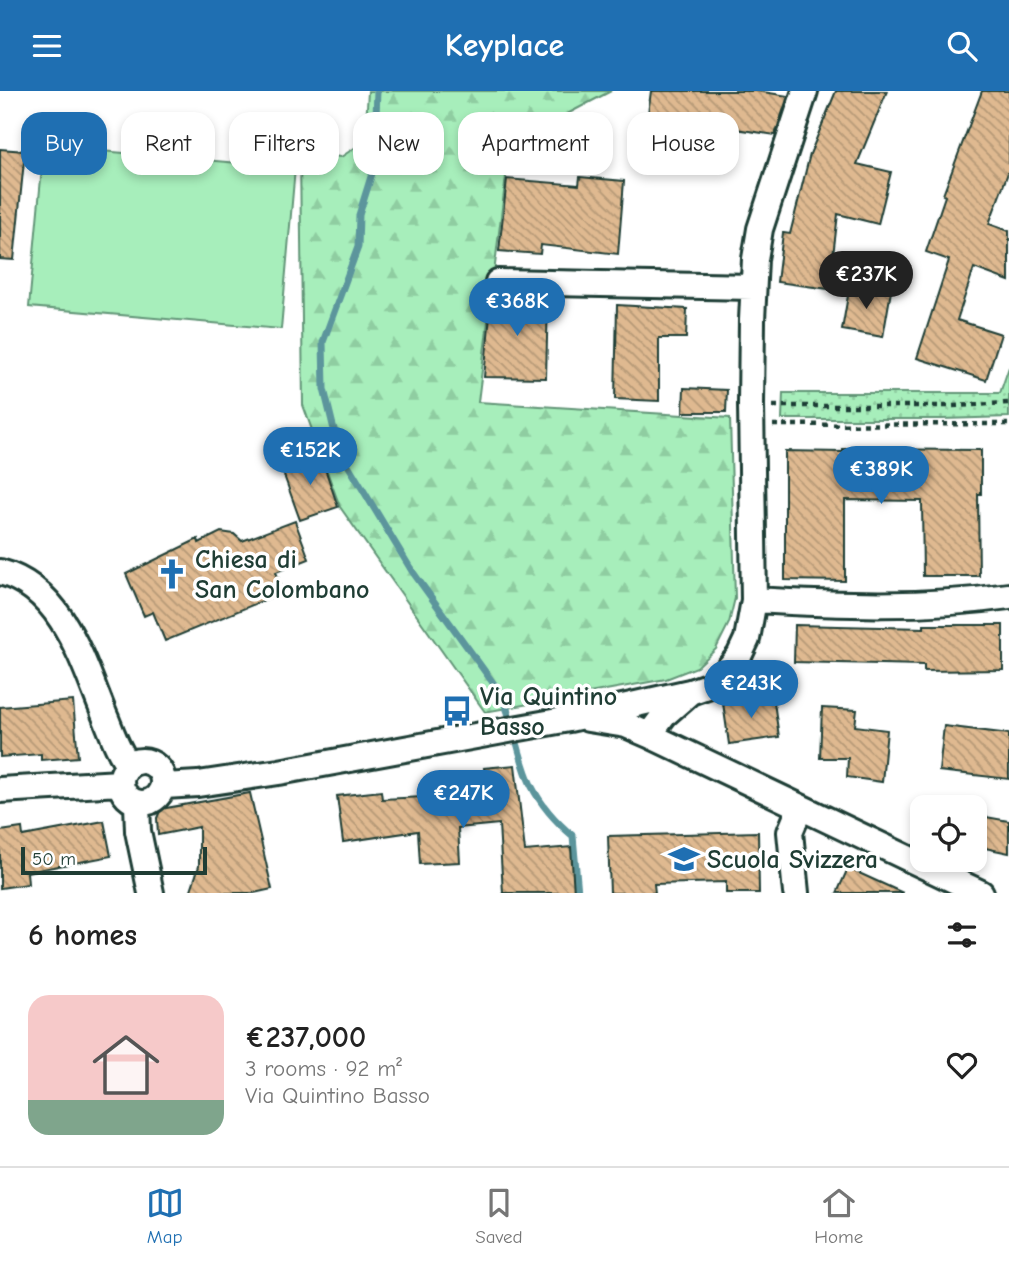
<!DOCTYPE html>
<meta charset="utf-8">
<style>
:root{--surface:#fff;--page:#f6f6f6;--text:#222;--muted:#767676;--line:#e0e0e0;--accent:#1f6fb2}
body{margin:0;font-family:"Comic Neue",sans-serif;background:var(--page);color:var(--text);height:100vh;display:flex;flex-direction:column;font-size:26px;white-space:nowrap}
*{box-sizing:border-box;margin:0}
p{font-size:23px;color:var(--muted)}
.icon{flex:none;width:38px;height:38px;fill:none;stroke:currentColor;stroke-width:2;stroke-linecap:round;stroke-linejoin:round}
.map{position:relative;height:802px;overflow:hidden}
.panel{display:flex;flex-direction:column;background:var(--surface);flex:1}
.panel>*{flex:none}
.banner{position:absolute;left:21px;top:21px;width:968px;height:63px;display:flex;gap:14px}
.buttons{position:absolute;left:910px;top:704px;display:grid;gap:14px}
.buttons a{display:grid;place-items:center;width:77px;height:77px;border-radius:14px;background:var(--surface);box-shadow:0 4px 10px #0003;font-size:35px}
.scale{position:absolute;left:21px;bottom:18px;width:186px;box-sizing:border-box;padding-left:7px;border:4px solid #1f3d34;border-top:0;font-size:19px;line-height:24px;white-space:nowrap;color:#1f3d34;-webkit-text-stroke:5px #fff;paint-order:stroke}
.price{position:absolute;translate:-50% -60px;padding:0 16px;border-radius:24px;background:var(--accent);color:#fff;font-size:23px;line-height:46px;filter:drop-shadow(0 2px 4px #0008)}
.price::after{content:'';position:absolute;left:50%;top:42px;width:21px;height:16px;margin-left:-10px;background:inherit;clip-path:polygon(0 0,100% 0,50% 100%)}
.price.selected{background:#222;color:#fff}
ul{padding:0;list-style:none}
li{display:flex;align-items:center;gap:21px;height:175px;padding:0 28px}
li span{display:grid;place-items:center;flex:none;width:196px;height:140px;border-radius:21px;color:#555}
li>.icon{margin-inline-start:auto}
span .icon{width:84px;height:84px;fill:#fffc;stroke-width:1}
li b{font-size:30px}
h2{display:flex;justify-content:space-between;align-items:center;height:84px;padding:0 28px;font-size:30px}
.pill{padding:0 24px;border-radius:21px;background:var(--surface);box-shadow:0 4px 10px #0003;font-size:24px;line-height:63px}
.pill.selected{background:var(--accent);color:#fff}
header{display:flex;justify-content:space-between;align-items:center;height:91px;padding:0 28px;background:var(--accent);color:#fff;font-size:32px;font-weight:700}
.tab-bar{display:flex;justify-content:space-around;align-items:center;height:98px;border-top:2px solid var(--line);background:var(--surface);font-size:19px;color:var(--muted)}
.tab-bar a{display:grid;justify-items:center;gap:4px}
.tab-bar .selected{color:var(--accent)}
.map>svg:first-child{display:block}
</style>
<header><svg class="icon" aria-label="menu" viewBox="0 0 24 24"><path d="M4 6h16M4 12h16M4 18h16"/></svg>Keyplace<svg class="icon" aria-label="search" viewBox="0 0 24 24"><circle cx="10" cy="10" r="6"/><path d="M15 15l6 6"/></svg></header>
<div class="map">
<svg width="1009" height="802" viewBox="0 0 1009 802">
<defs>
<pattern id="forest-firs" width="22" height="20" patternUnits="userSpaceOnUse" patternTransform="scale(1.75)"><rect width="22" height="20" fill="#a7eebb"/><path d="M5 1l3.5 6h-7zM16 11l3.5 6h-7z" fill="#8fcda1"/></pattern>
<pattern id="park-dots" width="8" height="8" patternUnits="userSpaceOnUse" patternTransform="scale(1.75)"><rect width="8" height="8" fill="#a7eebb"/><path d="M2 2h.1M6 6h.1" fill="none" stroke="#8fcda1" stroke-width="1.8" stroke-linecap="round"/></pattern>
<pattern id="building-back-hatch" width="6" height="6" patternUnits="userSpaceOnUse" patternTransform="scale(1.75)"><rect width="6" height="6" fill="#dfb990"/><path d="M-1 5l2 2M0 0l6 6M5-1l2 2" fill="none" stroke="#b49876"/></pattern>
</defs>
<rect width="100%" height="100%" fill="#fff"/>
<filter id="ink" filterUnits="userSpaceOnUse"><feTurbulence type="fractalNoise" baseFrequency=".0143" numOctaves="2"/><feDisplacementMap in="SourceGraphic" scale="14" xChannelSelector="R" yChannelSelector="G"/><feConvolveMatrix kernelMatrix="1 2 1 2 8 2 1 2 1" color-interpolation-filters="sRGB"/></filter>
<g filter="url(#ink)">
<!-- forest -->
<path fill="url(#forest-firs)" stroke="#639678" stroke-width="2" d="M368,0H611L510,53L478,311L730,327L735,507L729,532L716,558L697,576L666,588L485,621L340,416L303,314L300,62L341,66L365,50Z"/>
<!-- park -->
<path fill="url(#park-dots)" stroke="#639678" stroke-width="2" d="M1009,276V326L942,328H782L783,302H1000Z"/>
<!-- pitch -->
<path fill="#a7eebb" stroke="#639678" stroke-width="2" d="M44,55L295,77L281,238L29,216Z"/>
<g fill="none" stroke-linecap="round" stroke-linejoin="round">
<!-- stream -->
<path stroke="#5b959c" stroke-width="7" d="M377,0L374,76L359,124L358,156L323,251L324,298L339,359L412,480L499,600C515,630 517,664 531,694C541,714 556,731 573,745L578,802"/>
</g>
<!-- building -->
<path fill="url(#building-back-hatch)" stroke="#1f3d34" stroke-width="2" d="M651,0H757L788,5L775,44L676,29L668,81L641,76Z
M836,0H887L857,73L891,81L878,133L838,123L829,198L777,191L783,142L790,143L810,63Z
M982,0H1009V79L989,133L1009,140V190L974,177L957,229L1001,243L986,289L917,267L949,169L926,161L945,105L943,104Z
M0,58L25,60L14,169L0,168Z
M580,86L624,90L618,163L541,154L540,163L499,160L507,88L579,94Z
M850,193L891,200L883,246L842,239Z
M492,204L548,207L546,287L484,286Z
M617,214L687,218L686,247H659V310L615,308Z
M684,297L727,299L726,321H683Z
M843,358L981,359V403H978L979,485H923L922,410L845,409V490L785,489V360L843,361Z
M320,363L338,416L300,429L281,376Z
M295,430L309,468L276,481L284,501L165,550L153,521L144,525L126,483L198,448L199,452L221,441L234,443L242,450Z
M795,534L924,537V534H1003V579L924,580V574L794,571Z
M773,604L779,646L729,653L723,612Z
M73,610L78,666L41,669V663L0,666V616Z
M822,617L857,619L855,635L887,639L882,691L847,686L848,667H820Z
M944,635L1009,643V688L939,680Z
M515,674L525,760L571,756L574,802H503L499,733L458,737L460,771L420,773L418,740L343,751L337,705L381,700L382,708L487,703L484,677Z
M250,702L272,798L254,802H190L199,775V736L158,744L157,727L161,718Z
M975,724L1009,730V762L975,755Z
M104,730L111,765L27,781L28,793L0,797V740L22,737L23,745Z
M758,741L759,802H726V791L654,793L655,802H610L608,745Z
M848,777L903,802H837Z"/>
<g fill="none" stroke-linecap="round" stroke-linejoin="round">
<!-- minor casing -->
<g stroke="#1f3d34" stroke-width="30">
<path id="minor" d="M498,191L753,196
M0,481C65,498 84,576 107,630C113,645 119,662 129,674
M754,509C840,514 924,517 1009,505
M588,628L626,634L649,644L981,802
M649,644L665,623L689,602
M121 691a21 21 0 1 1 42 0a21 21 0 1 1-42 0Z
M164,695L198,693L279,681L569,628L690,601L710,594L723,584L739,565L747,548L754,509L751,314L752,229L755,168L760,138L805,0
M0,699L120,692
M137,713L138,740L151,802
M796,802L790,741L800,717"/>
</g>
<!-- path -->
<path stroke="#1f3d34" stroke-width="4.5" stroke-dasharray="5 5" stroke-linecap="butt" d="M773,315H953L1009,312
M773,334L1009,333"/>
<!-- minor -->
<use href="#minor" stroke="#fff" stroke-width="24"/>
</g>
</g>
<!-- icons -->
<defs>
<g id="church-bare" transform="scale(2.415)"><path d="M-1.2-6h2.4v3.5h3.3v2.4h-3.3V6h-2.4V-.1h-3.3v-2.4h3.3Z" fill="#1f6fb2" stroke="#fff" stroke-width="2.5" paint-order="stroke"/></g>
<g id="bus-bare" transform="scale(2.415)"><path d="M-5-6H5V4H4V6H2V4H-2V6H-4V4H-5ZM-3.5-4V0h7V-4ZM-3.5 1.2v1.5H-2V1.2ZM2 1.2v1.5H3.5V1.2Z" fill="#1f6fb2" stroke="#fff" stroke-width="2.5" paint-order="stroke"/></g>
<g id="school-bare" transform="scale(2.415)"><path d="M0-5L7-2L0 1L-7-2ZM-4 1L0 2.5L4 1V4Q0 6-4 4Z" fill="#1f6fb2" stroke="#fff" stroke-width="2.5" paint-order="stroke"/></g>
</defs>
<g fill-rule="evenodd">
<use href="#church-bare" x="172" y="483"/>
<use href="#bus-bare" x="457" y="620"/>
<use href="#school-bare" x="684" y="768"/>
</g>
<g text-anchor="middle" stroke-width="7" stroke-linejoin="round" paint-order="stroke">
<!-- poi labels -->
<g font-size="26" font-weight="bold" fill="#1f3d34" stroke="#fff" text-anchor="start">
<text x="195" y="477">Chiesa di<tspan x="195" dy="30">San Colombano</tspan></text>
<text x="480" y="614">Via Quintino<tspan x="480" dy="30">Basso</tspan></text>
<text x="707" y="777">Scuola Svizzera</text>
</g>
</g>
</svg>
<div class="buttons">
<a><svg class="icon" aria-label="locate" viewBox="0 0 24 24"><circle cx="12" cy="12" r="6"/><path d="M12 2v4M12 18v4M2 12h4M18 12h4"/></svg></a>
</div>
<div class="scale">50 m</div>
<b class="price selected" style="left:866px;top:220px">€237K</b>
<b class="price" style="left:517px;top:247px">€368K</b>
<b class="price" style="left:310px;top:396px">€152K</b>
<b class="price" style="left:881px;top:415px">€389K</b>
<b class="price" style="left:751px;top:629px">€243K</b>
<b class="price" style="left:463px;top:739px">€247K</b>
<div class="banner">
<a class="pill selected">Buy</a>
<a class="pill">Rent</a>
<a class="pill">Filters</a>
<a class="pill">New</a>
<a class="pill">Apartment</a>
<a class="pill">House</a>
</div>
</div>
<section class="panel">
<h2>6 homes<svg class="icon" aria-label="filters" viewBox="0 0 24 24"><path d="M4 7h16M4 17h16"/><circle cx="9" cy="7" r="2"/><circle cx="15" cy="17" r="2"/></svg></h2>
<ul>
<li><span style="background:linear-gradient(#f6c9c9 75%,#7fa58c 0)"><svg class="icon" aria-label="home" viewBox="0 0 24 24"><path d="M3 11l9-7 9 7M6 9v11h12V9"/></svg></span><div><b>€237,000</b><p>3 rooms · 92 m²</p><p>Via Quintino Basso</p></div><svg class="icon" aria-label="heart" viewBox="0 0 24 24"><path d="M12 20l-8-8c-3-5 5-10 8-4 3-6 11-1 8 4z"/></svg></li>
</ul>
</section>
<nav class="tab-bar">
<a class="selected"><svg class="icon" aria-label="map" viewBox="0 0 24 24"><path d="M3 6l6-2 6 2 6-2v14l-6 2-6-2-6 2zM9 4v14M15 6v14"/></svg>Map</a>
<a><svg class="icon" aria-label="saved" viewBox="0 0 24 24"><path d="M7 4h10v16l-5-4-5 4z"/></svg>Saved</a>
<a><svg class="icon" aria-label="home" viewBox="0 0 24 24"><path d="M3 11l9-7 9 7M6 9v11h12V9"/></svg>Home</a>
</nav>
